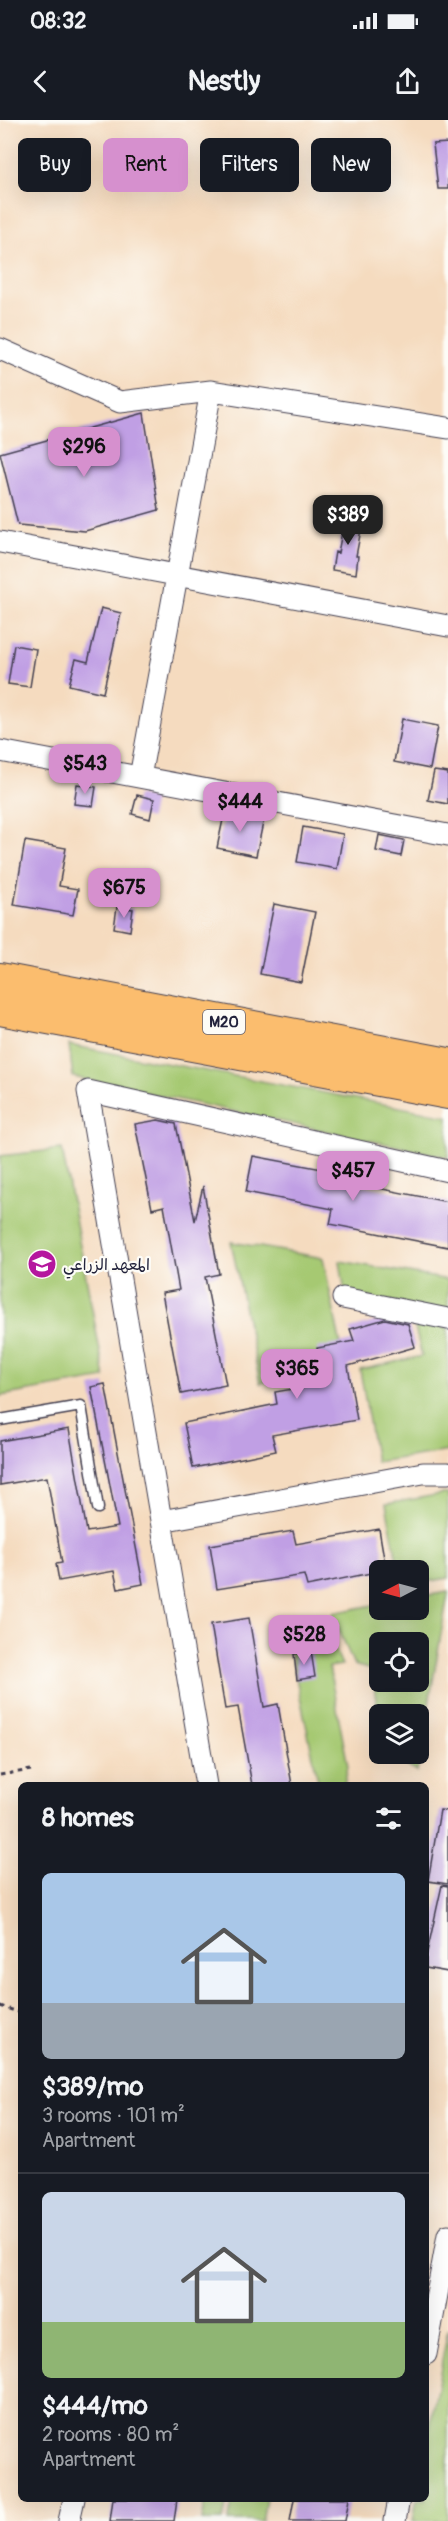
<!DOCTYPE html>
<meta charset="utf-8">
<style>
:root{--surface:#171b24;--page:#20242c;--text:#f1f3f6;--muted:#9ea1a6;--line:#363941;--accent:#d690ce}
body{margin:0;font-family:Pangolin,"Playpen Sans Arabic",sans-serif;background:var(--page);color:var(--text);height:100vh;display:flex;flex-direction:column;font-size:22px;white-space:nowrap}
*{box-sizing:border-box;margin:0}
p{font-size:20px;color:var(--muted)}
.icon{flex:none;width:33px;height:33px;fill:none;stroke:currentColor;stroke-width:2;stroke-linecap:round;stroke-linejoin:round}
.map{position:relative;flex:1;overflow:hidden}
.details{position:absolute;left:18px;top:1662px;width:411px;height:720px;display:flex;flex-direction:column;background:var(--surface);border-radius:9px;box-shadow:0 6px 24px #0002}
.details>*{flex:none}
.top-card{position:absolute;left:18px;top:18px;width:412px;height:54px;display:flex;gap:12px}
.needle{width:39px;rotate:264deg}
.controls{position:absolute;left:369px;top:1440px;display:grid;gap:12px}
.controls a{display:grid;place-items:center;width:60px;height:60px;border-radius:9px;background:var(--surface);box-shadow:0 6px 24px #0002;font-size:30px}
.price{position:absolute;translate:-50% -51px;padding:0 14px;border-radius:12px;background:var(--accent);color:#111;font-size:20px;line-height:39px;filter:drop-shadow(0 2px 3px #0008)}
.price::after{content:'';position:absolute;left:50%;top:36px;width:18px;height:14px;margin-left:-9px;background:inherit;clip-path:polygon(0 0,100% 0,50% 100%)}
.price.active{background:#222;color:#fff}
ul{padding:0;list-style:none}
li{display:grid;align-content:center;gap:12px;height:318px;padding:0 24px}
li+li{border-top:2px solid var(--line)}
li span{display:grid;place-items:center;height:186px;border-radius:9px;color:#555}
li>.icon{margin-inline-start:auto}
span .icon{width:108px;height:108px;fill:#fffc;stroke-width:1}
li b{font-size:26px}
h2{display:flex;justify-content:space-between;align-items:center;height:72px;padding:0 24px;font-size:26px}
.tag{padding:0 21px;border-radius:9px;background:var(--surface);box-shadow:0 6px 24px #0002;font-size:21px;line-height:54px}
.tag.active{background:var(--accent);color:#111}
.status{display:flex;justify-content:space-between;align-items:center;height:42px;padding:0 30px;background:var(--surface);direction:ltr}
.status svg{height:16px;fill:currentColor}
header{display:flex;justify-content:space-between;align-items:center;height:78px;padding:0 24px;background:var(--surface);font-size:27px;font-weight:700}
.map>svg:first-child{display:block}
</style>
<div class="status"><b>08:32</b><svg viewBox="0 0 49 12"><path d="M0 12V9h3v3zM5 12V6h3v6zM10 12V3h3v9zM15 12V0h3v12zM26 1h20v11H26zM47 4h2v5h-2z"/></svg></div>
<header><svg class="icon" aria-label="back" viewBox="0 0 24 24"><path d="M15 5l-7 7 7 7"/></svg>Nestly<svg class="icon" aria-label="share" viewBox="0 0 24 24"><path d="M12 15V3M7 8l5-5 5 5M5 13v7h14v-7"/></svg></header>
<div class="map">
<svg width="448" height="2401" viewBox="0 0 448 2401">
<rect width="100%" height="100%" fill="#fdfcf7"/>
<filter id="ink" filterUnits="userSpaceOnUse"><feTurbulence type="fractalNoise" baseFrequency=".0167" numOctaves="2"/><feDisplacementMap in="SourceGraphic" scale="12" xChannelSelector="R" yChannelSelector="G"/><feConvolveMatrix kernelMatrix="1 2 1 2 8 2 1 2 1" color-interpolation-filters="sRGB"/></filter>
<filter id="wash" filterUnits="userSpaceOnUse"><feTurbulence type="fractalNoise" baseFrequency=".008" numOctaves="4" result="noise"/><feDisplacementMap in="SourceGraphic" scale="24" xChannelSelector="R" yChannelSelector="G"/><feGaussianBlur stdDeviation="1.35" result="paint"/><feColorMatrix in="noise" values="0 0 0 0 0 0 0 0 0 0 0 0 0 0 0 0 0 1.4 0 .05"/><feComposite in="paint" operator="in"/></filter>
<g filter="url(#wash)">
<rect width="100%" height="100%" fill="#f5dbbf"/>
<!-- green -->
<path fill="#a6c972" stroke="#647656" stroke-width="1.5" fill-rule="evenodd" d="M69,925L448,996V1037L73,957Z
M62,1029L105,1258L0,1276V1036Z
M231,1122L323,1138L345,1246L260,1263Z
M340,1141L448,1160V1192L345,1173Z
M413,1200L448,1208V1331L376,1342L360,1250L422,1236Z
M442,1374H448V1458L419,1463L418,1450H399L386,1384Z
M448,1472V1474L417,1652L387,1634H418V1594H380L379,1604L372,1550L354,1545L332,1493L379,1484L380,1490H418L419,1477ZM380,1522H418V1562H380Z
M320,1495L342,1545L329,1547L348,1646L344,1665H319L284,1502Z
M448,2209V2401H413L417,2379H426V2328Z
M206,2379H227L223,2401H202Z
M232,2379H266L262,2401H229Z"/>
<g id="blocks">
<!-- building -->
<path fill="#c09fe4" d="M448,23V69H438L433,24Z
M144,293L159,390L85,411L18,405L0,333Z
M345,396L363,399L356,436H358L356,454L332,450L335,432L338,433Z
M101,488L121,493L103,573L69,565L76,539L88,542Z
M14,525L36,529L30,567L8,564Z
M402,599L438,606L430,649L394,642Z
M434,651L448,653V684L428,680Z
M77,664L96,667L93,686L74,684Z
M137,675L154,679L150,699L132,694Z
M225,690L264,698L256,736L217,728Z
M303,707L343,714L337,749L297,742Z
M379,715L404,720L401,736L376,731Z
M25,721L66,728L59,766L78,769L73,795L14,785Z
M274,784L315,792L301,862L260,854Z
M117,787L133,789L130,811L114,808Z
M158,1000L176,1004L195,1101L203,1066L219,1154L205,1157L226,1265L181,1274L162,1173L179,1170L164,1086L152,1089L135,1004Z
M253,1036L333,1051L332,1059L448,1082V1127L330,1104L333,1089L246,1072Z
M385,1199L408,1204L415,1227L348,1246L357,1300L272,1315L276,1331L193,1348L184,1303L277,1284L275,1272L322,1264L317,1228L354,1221L350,1209Z
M105,1264L143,1464L118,1469L114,1451L59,1461L56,1444L62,1443L47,1357L0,1365V1321L69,1309L87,1412L118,1407L91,1267Z
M379,1409L386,1450L307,1466L304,1455L217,1469L210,1425L293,1411L296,1424Z
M249,1498L264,1587L278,1584L292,1665H252L238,1587L225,1589L211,1504Z
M311,1531L315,1557L297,1560L294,1534Z
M440,1690L448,1691V1764L428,1761Z
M442,1765L448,1766V1852L426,1848V1837Z
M113,2379H177L174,2401H110Z
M294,2379H349L345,2401H290Z"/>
</g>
</g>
<g filter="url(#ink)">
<use href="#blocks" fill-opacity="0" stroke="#423e4f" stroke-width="1.5"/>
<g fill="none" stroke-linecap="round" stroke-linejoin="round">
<!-- lane casing -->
<g stroke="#423e4f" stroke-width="13">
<path id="lane" d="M0,1300L81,1286L98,1388"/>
</g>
<!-- street casing -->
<g stroke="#423e4f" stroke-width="23">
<path id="street" d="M0,229L120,282L211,271L448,308
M0,422L448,506
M0,631L448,715
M140,657L211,271
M343,1178L448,1199
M161,1401L423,1353H448
M206,1665L88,971L448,1051
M426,2234L448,2115
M69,2401L74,2379
M395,2401L399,2379"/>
</g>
<!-- primary casing -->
<g stroke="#423e4f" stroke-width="34">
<path id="primary" d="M0,859L448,944
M0,889L448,973"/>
</g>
<!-- path -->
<path stroke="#423e4f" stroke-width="3" stroke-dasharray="4.5 4.5" stroke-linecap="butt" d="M0,1655L31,1650
M0,1886L21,1893"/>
<!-- lane -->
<use href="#lane" stroke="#fff" stroke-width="10"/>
<!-- street -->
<use href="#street" stroke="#fff" stroke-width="21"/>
<!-- primary -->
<use href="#primary" stroke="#fbbd6e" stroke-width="32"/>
</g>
</g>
<!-- icons -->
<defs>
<g id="university-disc" transform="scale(1.5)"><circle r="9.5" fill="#b5179e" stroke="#fdfcf7"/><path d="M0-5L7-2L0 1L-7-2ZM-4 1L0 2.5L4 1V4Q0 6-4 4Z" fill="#fff"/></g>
</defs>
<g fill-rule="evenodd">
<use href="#university-disc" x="42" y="1144"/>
</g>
<g text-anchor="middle" stroke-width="4.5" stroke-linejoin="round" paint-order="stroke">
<!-- shield labels -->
<rect fill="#fdfcf7" stroke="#646373" stroke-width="1.5" x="203" y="890" width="42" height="24" rx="4.5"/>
<g font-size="15" font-weight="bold" fill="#22223b">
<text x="224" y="907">M20</text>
</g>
<!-- poi labels -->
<g font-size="16" fill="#22223b" stroke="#fdfcf7" text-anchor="start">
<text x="63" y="1150">المعهد الزراعي</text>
</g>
</g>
</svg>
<div class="controls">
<a><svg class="needle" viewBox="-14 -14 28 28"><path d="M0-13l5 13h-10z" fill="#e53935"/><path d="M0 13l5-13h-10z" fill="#9ea1a6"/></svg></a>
<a><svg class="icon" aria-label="locate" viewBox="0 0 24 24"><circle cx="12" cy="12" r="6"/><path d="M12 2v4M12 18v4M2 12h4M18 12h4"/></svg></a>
<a><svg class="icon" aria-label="layers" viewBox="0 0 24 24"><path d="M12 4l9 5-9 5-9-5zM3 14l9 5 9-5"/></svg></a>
</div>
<b class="price" style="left:84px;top:358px">$296</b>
<b class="price active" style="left:348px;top:426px">$389</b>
<b class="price" style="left:85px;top:675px">$543</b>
<b class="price" style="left:240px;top:713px">$444</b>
<b class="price" style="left:124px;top:799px">$675</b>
<b class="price" style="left:353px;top:1082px">$457</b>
<b class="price" style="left:297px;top:1280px">$365</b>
<b class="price" style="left:304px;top:1546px">$528</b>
<div class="top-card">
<a class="tag">Buy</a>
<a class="tag active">Rent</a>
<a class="tag">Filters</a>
<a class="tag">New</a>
</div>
<section class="details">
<h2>8 homes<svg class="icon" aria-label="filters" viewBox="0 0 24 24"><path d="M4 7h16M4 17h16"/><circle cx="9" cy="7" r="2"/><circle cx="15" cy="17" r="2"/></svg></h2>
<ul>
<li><span style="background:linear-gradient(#a9c7e8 70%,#9aa5b1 0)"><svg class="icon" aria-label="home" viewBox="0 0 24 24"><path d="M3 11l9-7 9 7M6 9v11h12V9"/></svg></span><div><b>$389/mo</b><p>3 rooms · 101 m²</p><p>Apartment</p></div></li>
<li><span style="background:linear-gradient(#c9d6e8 70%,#8fb573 0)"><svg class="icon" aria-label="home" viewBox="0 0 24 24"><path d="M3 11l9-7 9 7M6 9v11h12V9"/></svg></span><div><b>$444/mo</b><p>2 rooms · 80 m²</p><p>Apartment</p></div></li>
</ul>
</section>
</div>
